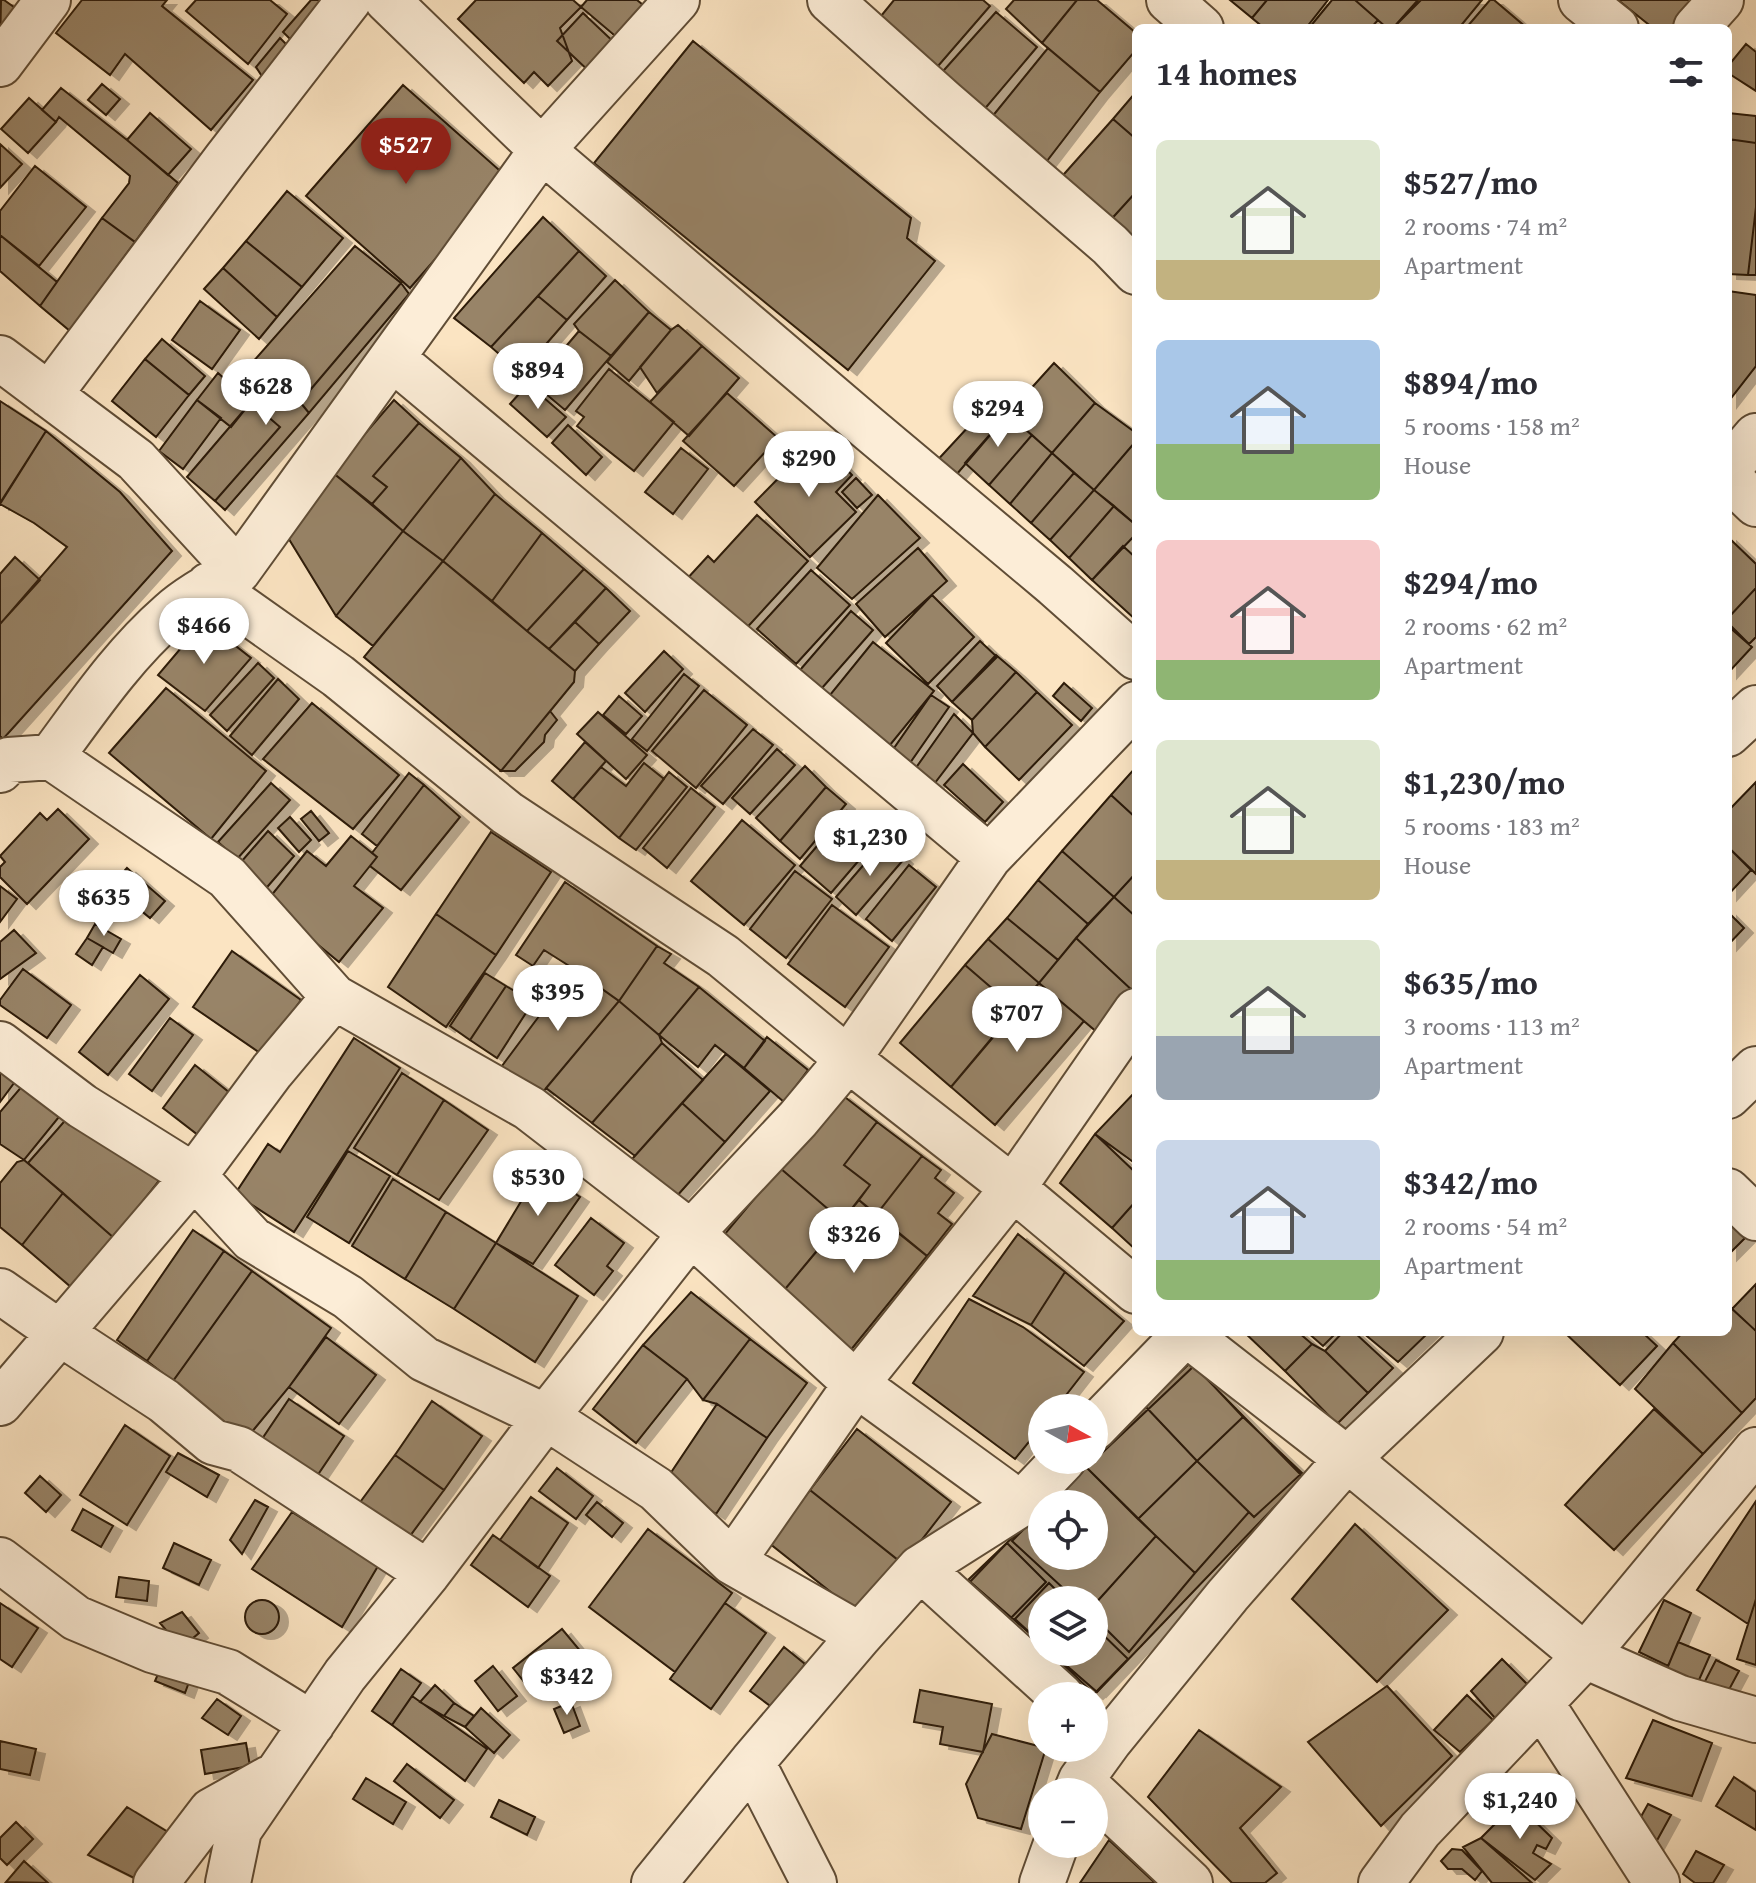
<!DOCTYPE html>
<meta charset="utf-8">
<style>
:root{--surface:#fff;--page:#f2f2f3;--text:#2b2b33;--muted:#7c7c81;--accent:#8f2418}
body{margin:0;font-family:"Gentium Book Plus",serif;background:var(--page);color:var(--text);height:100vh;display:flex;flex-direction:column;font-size:30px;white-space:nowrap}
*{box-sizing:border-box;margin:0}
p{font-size:26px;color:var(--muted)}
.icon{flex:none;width:44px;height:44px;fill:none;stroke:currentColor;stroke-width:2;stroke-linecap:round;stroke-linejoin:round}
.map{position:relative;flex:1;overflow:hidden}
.sheet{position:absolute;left:1132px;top:24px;width:600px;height:1312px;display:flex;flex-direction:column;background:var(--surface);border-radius:12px;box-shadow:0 8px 32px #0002}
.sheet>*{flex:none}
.needle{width:52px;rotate:98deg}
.fabs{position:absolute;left:1028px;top:1394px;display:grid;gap:16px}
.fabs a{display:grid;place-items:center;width:80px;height:80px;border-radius:50%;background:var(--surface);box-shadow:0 8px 32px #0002;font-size:40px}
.price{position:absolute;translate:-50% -68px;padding:0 18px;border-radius:28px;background:#fff;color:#222;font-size:26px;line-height:52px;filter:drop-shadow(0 2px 4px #0008)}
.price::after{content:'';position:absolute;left:50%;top:48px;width:24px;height:18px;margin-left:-12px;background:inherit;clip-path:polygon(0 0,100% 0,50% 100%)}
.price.current{background:var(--accent);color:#fff}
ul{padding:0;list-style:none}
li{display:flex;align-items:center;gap:24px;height:200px;padding:0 24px}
li span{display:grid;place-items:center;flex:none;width:224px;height:160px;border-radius:12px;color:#555}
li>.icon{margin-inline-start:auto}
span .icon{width:96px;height:96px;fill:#fffc;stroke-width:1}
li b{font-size:34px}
h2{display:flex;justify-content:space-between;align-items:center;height:96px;padding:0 24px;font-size:34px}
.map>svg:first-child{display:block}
</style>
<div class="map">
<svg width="1756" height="1883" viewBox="0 0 1756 1883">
<defs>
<filter id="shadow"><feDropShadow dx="9" dy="5" stdDeviation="0" flood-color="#0004"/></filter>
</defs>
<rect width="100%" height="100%" fill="#fbe4c2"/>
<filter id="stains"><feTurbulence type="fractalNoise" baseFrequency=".0025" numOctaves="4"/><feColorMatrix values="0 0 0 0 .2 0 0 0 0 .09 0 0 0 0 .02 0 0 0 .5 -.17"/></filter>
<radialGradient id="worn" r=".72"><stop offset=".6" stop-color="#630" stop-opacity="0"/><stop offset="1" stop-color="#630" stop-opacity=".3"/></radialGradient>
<!-- building -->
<path fill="#988468" stroke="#2d1b07" stroke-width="2" filter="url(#shadow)" d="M1,0H4L25,15L0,50Z
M82,0H167L162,6L253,80L211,130L125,54L110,75L56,33Z
M196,0H270L287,14L248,64L186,11Z
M311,0H333L299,48L283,32Z
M476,0H573L581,7L560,28L572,61L548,86L534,72L524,83L458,19Z
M587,0H637L654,14L627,46L581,7Z
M894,0H983L990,6L932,73L877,21Z
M1014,0H1077L1042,43L1006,9Z
M1077,0H1097L1136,33V50L1100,92L1042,43Z
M1230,0H1267L1252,18Z
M1267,0H1328L1306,28H1264L1252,18Z
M1332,0H1355L1378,20L1371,28H1309Z
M1355,0H1418L1393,28H1387Z
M1421,0H1482L1459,28H1393Z
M1490,0H1494L1527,28H1466Z
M1618,0H1705L1683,28H1653Z
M996,12L1037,47L977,118L936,79Z
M583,13L619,47L593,75L557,41Z
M280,38L289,47L265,81L256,67Z
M693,41L911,218L907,238L935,261L848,370L594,163Z
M1746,44L1756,52V91L1728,73V66Z
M1048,48L1100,92L1040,170L987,123Z
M102,84L120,99L106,115L88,100Z
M403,85L507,177L410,288L306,196Z
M61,88L127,140L178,183L135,242L102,218L129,183L130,176L59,117L56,122L42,110Z
M1136,92V139L1113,119Z
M29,98L56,122L28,153L1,129Z
M150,113L191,149L168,175L127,140Z
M1728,113L1756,116V143L1728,139Z
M1113,119L1136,139V192L1106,225L1057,182Z
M1728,139L1756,143V207L1748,275L1728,274Z
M0,144L22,164L0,188Z
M35,166L86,207L39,266L0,235V211Z
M287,191L343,238L302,287L246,241Z
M1136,192V251L1106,225Z
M1756,207V275H1748Z
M543,217L579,251L491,347L454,318Z
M102,218L135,242L70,331L40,306Z
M0,235L57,282L40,306L0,271Z
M246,241L302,287L277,317L223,268Z
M355,246L401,283L300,402L251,364Z
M579,251L606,276L567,320L538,296Z
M223,268L277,317L259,339L204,289Z
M615,280L649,312L611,356L579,331L574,324Z
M401,283L409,294L309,413L300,402Z
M1728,291L1756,295V366L1728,402Z
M538,296L567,320L521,373L491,347Z
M200,301L240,330L212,369L172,340Z
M649,312L671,330L629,381L607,362Z
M678,325L702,346L657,393L640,367L671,330Z
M579,331L611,356L565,410L534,384Z
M162,339L205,376L189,395L145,359Z
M702,346L739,378L689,436L650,402Z
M145,359L189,395L156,437L112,401Z
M1054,363L1095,403L1052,453L1008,414Z
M256,368L300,402L309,413L225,510L215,501L280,427L239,392Z
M609,369L674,422L634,471L577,426L584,417L576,411Z
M218,373L251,402L231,427L197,400Z
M528,384L566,417L547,437L510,404Z
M727,393L778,438L734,486L683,441Z
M994,399L1008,414L951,481L933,465Z
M197,400L221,418L183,469L159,451Z
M394,400L419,423L373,476L387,487L372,504L332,472Z
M0,401L46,431L0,503Z
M251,402L280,427L215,501L187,477Z
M1095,403L1136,433V441L1094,490L1052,453Z
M1008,414L1032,435L989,485L965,463Z
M419,423L461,458L403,531L372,504L387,487L373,476Z
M568,425L602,457L586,475L552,443Z
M46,431L120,492L172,551L3,739L0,736V624L67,547L34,523L0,504Z
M1032,435L1052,453L1010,504L989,485Z
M817,439L852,475L836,492L856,512L810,557L755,502Z
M1136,441V525L1094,490Z
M681,448L708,469L673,514L645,492Z
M1052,453L1074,473L1031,523L1010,504Z
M461,458L495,494L443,561L403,531Z
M332,472L403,531L336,616L284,531Z
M1074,473L1094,490L1050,540L1031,523Z
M856,478L872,495L857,508L842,492Z
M1094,490L1114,506L1069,558L1050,540Z
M495,494L542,533L492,601L443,561Z
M878,495L920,538L852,599L817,568Z
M1114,506L1136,525V534L1092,580L1069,558Z
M757,515L808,561L742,633L685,581L708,556L714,562Z
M403,531L443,561L373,646L336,616Z
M542,533L584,569L527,631L492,601Z
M1728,537L1756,564V588L1728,618Z
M1123,546L1136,558V620L1092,580Z
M918,548L947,581L885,637L856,604Z
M15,557L40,580L0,624V574Z
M443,561L575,671L574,682L501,771L364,657Z
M584,569L606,588L549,649L527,631Z
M811,570L850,605L796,664L757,629Z
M606,588L630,611L599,644L575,622Z
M1756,588V637L1749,644L1728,623V618Z
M932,595L974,637L928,684L886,643Z
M851,611L873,630L815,696L794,677Z
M204,621L251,658L205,711L158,675Z
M575,622L599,644L575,671L549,649Z
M1728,626L1752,647L1728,673Z
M980,641L997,657L952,702L937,686Z
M873,642L934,691L881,756L821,706Z
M664,651L683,669L645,712L625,693Z
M996,655L1016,672L972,720L952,702Z
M258,663L274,678L227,731L210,715Z
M1016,672L1037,692L985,747L973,733L972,720Z
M684,674L699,686L647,751L632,739Z
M278,679L299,699L252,755L230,736Z
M1064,683L1092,708L1081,721L1053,696Z
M166,688L266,771L211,839L109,753Z
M704,690L747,725L696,788L652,751Z
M1037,692L1072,725L1019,780L985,747Z
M931,695L949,707L903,773L885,761Z
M619,696L642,716L626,734L603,715Z
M312,703L399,775L353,829L263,759Z
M550,711L557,720L545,735L544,742L515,771H501Z
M598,712L647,755L626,779L577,734Z
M954,714L973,733L925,796L908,779Z
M753,729L773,745L723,804L701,786Z
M585,742L606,761L573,799L552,781Z
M777,749L795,765L750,814L732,798Z
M644,763L664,779L619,838L573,799L601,767L626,786Z
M963,764L1003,802L985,822L944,785Z
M805,766L826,787L780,841L756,818Z
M1136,767V818L1111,795Z
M669,772L687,787L636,850L619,838Z
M409,773L424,785L377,846L362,834Z
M1756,782V874L1728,847V811Z
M271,783L290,800L237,859L218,842Z
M424,785L460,817L401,890L370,866L377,857L372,853Z
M826,787L846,804L800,859L780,841Z
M691,788L715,807L667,868L643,848Z
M1111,795L1136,818V873L1114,897L1062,851Z
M58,809L89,839L27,904L0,877V867L5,862L0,856L40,813L47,820Z
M311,811L329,833L319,841L301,819Z
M847,811L878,838L831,893L800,866Z
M290,817L311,840L299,852L278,828Z
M742,820L795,865L744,925L691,881Z
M268,831L294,856L262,893L235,869Z
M491,832L551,872L496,955L436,914Z
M351,836L377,857L354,886L383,908L339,962L266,902L307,851L326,866Z
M884,841L904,859L856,915L836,897Z
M1728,847L1751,870L1728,895Z
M1062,851L1114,897L1088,924L1038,880Z
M909,865L936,887L892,941L866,919Z
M127,868L165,901L150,918L111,886Z
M795,871L832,899L786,958L750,929Z
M1136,873V917L1114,897Z
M1038,880L1088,924L1058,960L1007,918Z
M565,882L657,946L619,1001L574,969L544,950L533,966L516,955Z
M0,886L17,899L0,922Z
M1114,897L1136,917L1135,993L1076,938Z
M832,905L889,947L845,1007L788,964Z
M1728,912L1744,928L1728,945Z
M436,914L496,955L446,1027L388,987Z
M1007,918L1058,960L1039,983L988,939Z
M95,924L121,939L113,953L87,938Z
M14,930L36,953L0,979V942Z
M87,938L103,947L92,965L76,954Z
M1076,938L1135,993L1098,1033L1039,983Z
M988,939L1039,983L1016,1009L965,965Z
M657,946L671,954L664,963L699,987L659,1035L619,1001Z
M232,951L301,1000L263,1055L193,1007Z
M965,965L1016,1009L951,1087L900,1043Z
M23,969L71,1005L47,1038L0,1005V1000Z
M574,969L619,1001L538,1098L499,1070Z
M485,973L506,986L470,1040L450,1026Z
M140,975L169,999L108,1075L79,1052Z
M1039,983L1084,1021L995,1125L951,1087Z
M506,986L533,1002L497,1058L470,1040Z
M699,987L765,1041L744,1068L715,1045L698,1067L659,1035Z
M619,1001L659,1035L662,1043L592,1123L546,1088Z
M170,1018L193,1035L152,1091L129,1074Z
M767,1037L808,1070L784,1102L744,1068Z
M354,1038L400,1068L294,1232L235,1194L268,1144L280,1152Z
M662,1043L703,1080L635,1156L592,1123Z
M726,1054L770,1091L725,1142L682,1103Z
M195,1065L230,1093L198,1135L163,1108Z
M0,1066L17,1079L0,1102Z
M402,1073L444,1100L397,1175L354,1148Z
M23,1085L63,1112L24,1160L0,1144V1112Z
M1136,1091V1164L1095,1134Z
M841,1094L877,1122L844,1165L870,1185L842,1221L780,1168Z
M444,1100L488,1130L439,1200L397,1175Z
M682,1103L725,1142L668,1206L625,1167Z
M69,1116L161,1178L114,1238L28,1163Z
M877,1122L922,1156L876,1215L859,1200L870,1185L844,1165Z
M1095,1134L1136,1173V1201L1112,1228L1060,1183Z
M348,1151L390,1176L349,1243L307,1217Z
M922,1156L941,1170L935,1178L954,1193L938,1213L952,1224L927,1256L876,1215Z
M24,1160L63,1193L22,1245L0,1227V1183L17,1162Z
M780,1168L842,1221L781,1294L719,1241Z
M540,1170L580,1197L533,1264L496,1243Z
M393,1179L446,1212L405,1279L352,1246Z
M63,1193L114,1238L72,1288L22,1245Z
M859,1200L927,1256L850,1351L781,1294Z
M1136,1201V1250L1112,1228Z
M446,1212L496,1243L454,1309L405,1279Z
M591,1218L624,1243L607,1266L613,1271L594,1295L555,1265Z
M1728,1220L1746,1237L1728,1255Z
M193,1230L224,1251L147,1361L117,1340Z
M1018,1234L1065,1272L1031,1325L973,1296Z
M496,1243L578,1296L535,1362L454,1309Z
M224,1251L252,1271L173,1381L147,1361Z
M252,1271L331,1328L289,1387L246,1439L173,1381Z
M1065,1272L1124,1321L1084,1366L1031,1325Z
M1756,1284V1331L1732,1309Z
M691,1292L750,1339L703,1400L687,1379L643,1345Z
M969,1299L1023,1327L1084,1372L1056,1408H1042V1426L1015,1459L913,1383Z
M1728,1305L1756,1331V1398L1742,1413L1673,1343L1683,1332H1728Z
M1244,1332H1298L1312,1344L1285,1371Z
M1307,1332H1337L1323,1346Z
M1343,1332H1354L1393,1368L1368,1393L1325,1351Z
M1362,1332H1429L1398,1362Z
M1564,1332H1642L1657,1346L1620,1385Z
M326,1337L376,1375L339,1424L289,1387Z
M750,1339L807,1383L767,1438L717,1404L703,1400Z
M1673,1343L1742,1413L1703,1454L1635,1389Z
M1312,1344L1325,1351L1368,1393L1337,1424L1285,1371Z
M643,1345L687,1379L636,1443L593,1409Z
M1191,1362L1243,1417L1197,1461L1145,1406Z
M1194,1366L1303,1477L1097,1692L1051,1652H1094V1600H1042V1644L968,1580L1042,1509V1556H1094V1504H1048Z
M289,1399L344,1436L317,1476L262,1439Z
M432,1401L482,1436L444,1490L395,1455Z
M717,1404L767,1438L716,1514L666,1480Z
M1145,1406L1197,1461L1138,1519L1086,1467Z
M1654,1409L1703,1454L1614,1550L1565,1505Z
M1243,1417L1302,1473L1254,1517L1197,1461Z
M125,1425L170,1456L127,1525L80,1495Z
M857,1429L951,1502L903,1564L810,1490Z
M178,1453L219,1475L207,1497L166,1472Z
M395,1455L444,1490L407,1540L358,1505Z
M1197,1461L1249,1512L1195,1573L1138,1519Z
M1086,1467L1156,1536L1094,1605V1600H1076L1012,1541L1042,1511V1556H1094V1504H1049Z
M557,1468L593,1496L576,1519L539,1491Z
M40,1476L61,1495L46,1512L25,1493Z
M810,1490L903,1564L861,1616L769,1543Z
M531,1497L568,1523L538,1568L500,1540Z
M255,1500L268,1507L242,1554L230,1540Z
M1756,1501V1599L1748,1624L1697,1590Z
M597,1502L623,1523L612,1537L586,1515Z
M83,1509L113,1526L101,1547L72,1530Z
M292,1512L378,1566L342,1627L252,1569Z
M1355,1524L1448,1610L1377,1682L1292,1599Z
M648,1529L732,1593L675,1672L589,1607Z
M493,1535L550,1576L528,1607L471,1565Z
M1156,1536L1195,1573L1129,1652L1094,1617V1605Z
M174,1543L211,1560L199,1585L163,1568Z
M1007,1543L1046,1582L1007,1622L968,1584Z
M119,1577L149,1581L147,1601L116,1597Z
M1049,1583L1066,1600H1042V1644L1015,1619Z
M1756,1599V1665L1737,1659Z
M1664,1600L1691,1613L1668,1666L1639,1652Z
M245 1617a17 17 0 1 1 34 0a17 17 0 1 1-34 0Z
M0,1603L38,1628L12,1667L0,1659Z
M725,1603L766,1633L711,1709L670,1679Z
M182,1612L199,1633L181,1648L160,1623Z
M1094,1626L1128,1659L1094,1694L1050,1652H1094Z
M562,1629L582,1653L533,1693L513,1668Z
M1678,1642L1710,1655L1695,1689L1664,1676Z
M784,1647L805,1664L773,1708L750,1691Z
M1502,1659L1529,1686L1495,1718L1471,1691Z
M164,1660L193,1671L185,1693L155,1681Z
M1716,1660L1739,1671L1724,1699L1702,1687Z
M493,1666L517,1696L498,1711L475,1681Z
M401,1669L421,1683L392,1725L372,1711Z
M435,1685L454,1703L444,1716L420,1702Z
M1387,1686L1452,1756L1381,1826L1308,1742Z
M920,1690L992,1704L983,1752L940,1744L943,1727L914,1722Z
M1467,1695L1493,1720L1460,1752L1434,1730Z
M412,1696L487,1749L465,1781L392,1725Z
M217,1699L241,1716L228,1735L202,1718Z
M571,1702L580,1726L564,1733L554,1709Z
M454,1703L474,1716L465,1727L444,1716Z
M481,1708L510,1735L494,1753L465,1727Z
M1653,1720L1712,1743L1692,1796L1626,1778Z
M1199,1730L1281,1787L1240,1828L1277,1873L1265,1883H1232L1148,1797Z
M992,1734L1046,1748L1021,1829L978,1818L966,1784Z
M0,1741L36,1749L30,1775L0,1769Z
M246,1743L250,1766L205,1774L201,1750Z
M407,1764L454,1800L440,1818L394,1781Z
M1734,1777L1756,1792V1830L1716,1806Z
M366,1778L406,1802L393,1824L353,1799Z
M499,1800L535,1817L527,1835L491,1817Z
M1516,1803L1552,1838L1546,1849L1537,1845L1533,1853L1551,1864L1535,1880L1481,1838Z
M1648,1804L1671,1815L1655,1844L1633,1831Z
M127,1807L168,1832L140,1881L88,1855Z
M16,1822L33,1839L7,1865L0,1858V1838Z
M1481,1838L1532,1883H1492L1463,1847Z
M1109,1840L1155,1883H1080Z
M1452,1849L1462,1850L1482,1871L1475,1880L1462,1869H1448L1441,1861Z
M1696,1851L1724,1865L1713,1883H1695L1683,1874Z
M24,1861L48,1883L6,1882Z"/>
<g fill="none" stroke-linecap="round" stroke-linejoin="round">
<!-- minor casing -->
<g stroke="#604d36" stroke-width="48">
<path id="minor" d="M387,0L542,150L868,428L1055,585L1136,657
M830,0L944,102L1110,245L1136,272
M1169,0L1201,28
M1581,0L1616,28
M1696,28L1721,0
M0,64L48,0
M0,358L136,460L238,571
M392,358L989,857
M49,395L226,159L349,0
M1728,469L1756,436
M1728,477L1756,504
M209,585L338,676L507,813L723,956L848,1059L1013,1188L1136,1291
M1728,734L1756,708
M51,757L227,877L334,997L529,1108L691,1233L856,1384L1021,1504
M0,770L9,760L51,757C88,707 123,655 170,614C190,596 214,583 238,571L542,150L677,0
M0,1044L82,1106L194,1176L252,1239L348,1297L424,1359L546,1417L656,1489L732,1562L860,1635
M1728,1096L1756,1069
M1728,1191L1756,1218
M0,1291L60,1333L164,1401L213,1442L239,1449L428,1573
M1184,1332L1347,1459L1585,1656L1680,1698L1756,1720
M0,1403L194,1176L272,1071L334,997
M1094,1428L1187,1332
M0,1560L76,1618L152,1650L228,1672L312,1724
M732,1562L856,1384L1013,1188L1136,1011
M920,1568L1061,1696
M1541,1703L1657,1883
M752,1762L814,1883
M1076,1792L1081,1780L1110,1740L1228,1595L1347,1459L1481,1332
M1094,1793L1190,1883
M156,1883L211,1811L270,1778
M228,1883L239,1830L345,1675L428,1573L546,1417L691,1233L798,1119L848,1059L989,857L1136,704
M654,1883L752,1762L860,1635L920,1568L1021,1504L1063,1460
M1042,1883L1056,1844
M1381,1883L1420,1830L1585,1656L1756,1450"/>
</g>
<!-- minor -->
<use href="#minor" stroke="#fcedd7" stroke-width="44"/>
</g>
<rect width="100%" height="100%" filter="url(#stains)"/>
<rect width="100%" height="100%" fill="url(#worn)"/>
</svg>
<div class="fabs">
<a><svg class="needle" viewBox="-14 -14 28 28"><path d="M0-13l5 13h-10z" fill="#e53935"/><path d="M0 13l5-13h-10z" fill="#7c7c81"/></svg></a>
<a><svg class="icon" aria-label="locate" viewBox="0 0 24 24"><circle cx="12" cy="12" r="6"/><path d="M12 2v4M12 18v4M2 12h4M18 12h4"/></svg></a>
<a><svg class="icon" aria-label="layers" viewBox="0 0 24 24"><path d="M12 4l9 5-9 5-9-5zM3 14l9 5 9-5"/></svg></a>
<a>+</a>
<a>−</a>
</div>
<b class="price current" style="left:406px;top:186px">$527</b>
<b class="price" style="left:538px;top:411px">$894</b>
<b class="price" style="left:266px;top:427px">$628</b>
<b class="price" style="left:998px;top:449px">$294</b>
<b class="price" style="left:809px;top:499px">$290</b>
<b class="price" style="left:204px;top:666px">$466</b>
<b class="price" style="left:870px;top:878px">$1,230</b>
<b class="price" style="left:104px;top:938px">$635</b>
<b class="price" style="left:558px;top:1033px">$395</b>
<b class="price" style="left:1017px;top:1054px">$707</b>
<b class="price" style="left:538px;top:1218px">$530</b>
<b class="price" style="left:854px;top:1275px">$326</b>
<b class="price" style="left:567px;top:1717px">$342</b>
<b class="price" style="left:1520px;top:1841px">$1,240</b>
<section class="sheet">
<h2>14 homes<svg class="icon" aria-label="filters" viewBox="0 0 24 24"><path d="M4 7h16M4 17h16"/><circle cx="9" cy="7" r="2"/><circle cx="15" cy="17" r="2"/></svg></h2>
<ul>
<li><span style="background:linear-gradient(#dfe7d0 75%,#c2b280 0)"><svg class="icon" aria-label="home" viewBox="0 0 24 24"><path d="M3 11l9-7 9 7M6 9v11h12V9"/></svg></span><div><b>$527/mo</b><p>2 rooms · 74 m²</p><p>Apartment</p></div></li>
<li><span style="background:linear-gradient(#a9c7e8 65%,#8fb573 0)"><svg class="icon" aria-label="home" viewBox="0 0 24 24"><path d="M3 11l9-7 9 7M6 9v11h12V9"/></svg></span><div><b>$894/mo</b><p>5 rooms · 158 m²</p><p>House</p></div></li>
<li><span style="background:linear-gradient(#f6c9c9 75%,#8fb573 0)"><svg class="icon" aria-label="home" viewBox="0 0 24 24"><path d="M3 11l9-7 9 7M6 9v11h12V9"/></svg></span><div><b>$294/mo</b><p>2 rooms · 62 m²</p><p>Apartment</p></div></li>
<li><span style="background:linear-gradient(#dfe7d0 75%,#c2b280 0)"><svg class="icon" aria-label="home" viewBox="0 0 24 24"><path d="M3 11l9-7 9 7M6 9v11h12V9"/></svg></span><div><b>$1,230/mo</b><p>5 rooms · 183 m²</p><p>House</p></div></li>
<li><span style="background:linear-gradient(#dfe7d0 60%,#9aa5b1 0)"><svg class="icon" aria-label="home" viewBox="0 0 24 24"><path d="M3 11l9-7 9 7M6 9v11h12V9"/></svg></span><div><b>$635/mo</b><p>3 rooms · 113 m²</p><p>Apartment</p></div></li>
<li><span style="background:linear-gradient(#c9d6e8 75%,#8fb573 0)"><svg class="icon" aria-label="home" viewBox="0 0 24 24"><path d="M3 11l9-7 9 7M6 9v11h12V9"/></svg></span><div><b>$342/mo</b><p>2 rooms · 54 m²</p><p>Apartment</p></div></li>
</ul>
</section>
</div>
